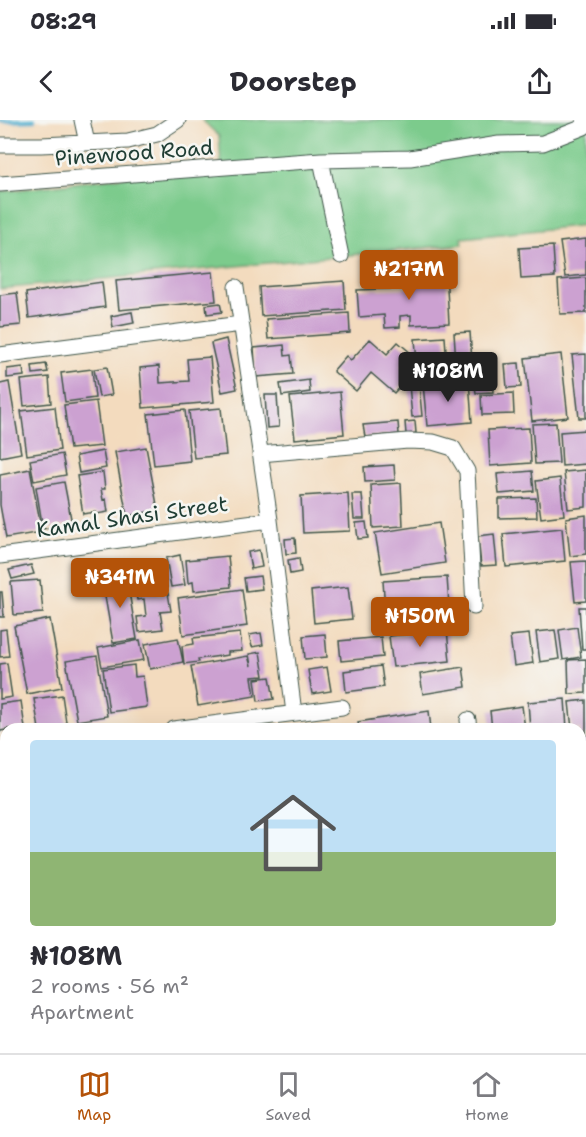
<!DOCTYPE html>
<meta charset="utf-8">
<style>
:root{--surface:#fff;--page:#f2f2f3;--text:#2b2b33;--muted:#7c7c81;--line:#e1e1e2;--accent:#b45309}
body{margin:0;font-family:"Shantell Sans",sans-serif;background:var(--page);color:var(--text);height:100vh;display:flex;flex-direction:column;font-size:22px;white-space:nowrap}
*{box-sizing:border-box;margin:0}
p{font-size:20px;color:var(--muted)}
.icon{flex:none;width:33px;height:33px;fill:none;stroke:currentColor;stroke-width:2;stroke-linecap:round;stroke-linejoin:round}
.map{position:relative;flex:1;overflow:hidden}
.sheet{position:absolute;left:0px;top:603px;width:586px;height:330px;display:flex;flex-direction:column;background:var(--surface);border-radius:18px 18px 0 0;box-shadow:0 6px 24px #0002}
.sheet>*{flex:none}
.price{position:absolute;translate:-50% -51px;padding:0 14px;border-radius:6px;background:var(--accent);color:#fff;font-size:20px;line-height:39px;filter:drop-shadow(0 2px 3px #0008)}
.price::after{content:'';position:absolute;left:50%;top:36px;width:18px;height:14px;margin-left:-9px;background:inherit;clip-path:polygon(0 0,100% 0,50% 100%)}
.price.selected{background:#222;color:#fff}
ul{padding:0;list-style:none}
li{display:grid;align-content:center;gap:12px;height:318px;padding:0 30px}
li+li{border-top:2px solid var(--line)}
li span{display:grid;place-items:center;height:186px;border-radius:6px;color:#555}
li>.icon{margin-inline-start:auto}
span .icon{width:108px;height:108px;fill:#fffc;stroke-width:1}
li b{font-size:26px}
.status{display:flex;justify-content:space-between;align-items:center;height:42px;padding:0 30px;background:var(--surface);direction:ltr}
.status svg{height:16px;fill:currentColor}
header{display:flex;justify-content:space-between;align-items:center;height:78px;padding:0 30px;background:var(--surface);font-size:27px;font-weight:700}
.tabs{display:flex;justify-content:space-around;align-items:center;height:84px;border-top:2px solid var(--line);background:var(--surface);font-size:16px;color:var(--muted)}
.tabs a{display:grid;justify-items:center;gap:3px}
.tabs .selected{color:var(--accent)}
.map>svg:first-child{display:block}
</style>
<div class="status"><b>08:29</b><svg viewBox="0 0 49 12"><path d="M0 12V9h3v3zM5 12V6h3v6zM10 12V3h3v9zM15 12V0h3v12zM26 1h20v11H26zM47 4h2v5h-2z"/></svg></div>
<header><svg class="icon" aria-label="back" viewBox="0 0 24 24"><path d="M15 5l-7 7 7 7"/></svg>Doorstep<svg class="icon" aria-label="share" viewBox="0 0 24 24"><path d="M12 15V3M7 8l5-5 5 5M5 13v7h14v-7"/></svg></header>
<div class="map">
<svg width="586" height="933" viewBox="0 0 586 933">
<rect width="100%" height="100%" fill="#f6f6f2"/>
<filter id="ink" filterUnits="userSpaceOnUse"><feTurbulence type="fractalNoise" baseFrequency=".0167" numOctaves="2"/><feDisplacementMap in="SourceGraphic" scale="12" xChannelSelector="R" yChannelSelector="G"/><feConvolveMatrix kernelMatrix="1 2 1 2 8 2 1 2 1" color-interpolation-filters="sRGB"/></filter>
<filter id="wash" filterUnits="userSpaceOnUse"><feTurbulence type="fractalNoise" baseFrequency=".008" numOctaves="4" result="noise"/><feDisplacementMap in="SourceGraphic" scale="24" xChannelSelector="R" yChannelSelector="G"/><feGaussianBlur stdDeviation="1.35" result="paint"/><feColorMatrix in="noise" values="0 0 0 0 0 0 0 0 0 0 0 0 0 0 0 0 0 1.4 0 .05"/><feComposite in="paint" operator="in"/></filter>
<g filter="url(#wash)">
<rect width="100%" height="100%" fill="#f3dbbe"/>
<!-- green -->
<path fill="#7bcb8c" stroke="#4d8460" stroke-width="1.5" d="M202,0H586V105L462,118L463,124L0,169V72L221,45L219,16Z"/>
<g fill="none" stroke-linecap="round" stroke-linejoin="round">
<!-- stream -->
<path stroke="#4faccd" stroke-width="4.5" d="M0,1L34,0"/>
</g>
<g id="blocks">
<!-- building -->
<path fill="#cca1d1" d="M586,119V155L565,157L560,122Z
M553,126L555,157L521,159L519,128Z
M446,151L449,203L411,205V195L400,196V207L385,208L384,195L359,197L357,170L408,168L407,153Z
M213,152L216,181L119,190L116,161Z
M586,158V193L560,194L558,160Z
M344,161L346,190L261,196L259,167Z
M102,162L105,187L29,198L26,173Z
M17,173L21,205L0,207V175Z
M220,183L222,192L207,194L206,185Z
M132,192L134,203L113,207L111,196Z
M349,193L350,213L268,219L266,199Z
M470,212L473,256L457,257L454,213Z
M445,217L447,245L433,246V253L418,254L415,219Z
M226,219L237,269L222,272L211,223Z
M370,219L387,234L398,222L412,234L401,246L411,254L394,273L371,253L356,271L333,251L346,236L351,240Z
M284,225L285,236L291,235L293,254L256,257L254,228Z
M561,234L568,297L532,301L525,238Z
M586,234V298H579L572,235Z
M210,237L214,282L143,288L140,248L159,246L160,263L189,261L187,239Z
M519,243L521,267L507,268L505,244Z
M46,244L48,252L33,254L32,246Z
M23,247L24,256L7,258V249Z
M107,247L112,275L99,277L94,249Z
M92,249L95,278L65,282L61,253Z
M49,257L51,283L24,286L21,260Z
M492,257L493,272L476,273L474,259Z
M309,260L310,272L282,276L280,264Z
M469,260L472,302L427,306L423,264Z
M9,262L21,333L0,337V264Z
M419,264L422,296L412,297L409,265Z
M340,272L344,314L295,319L290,277Z
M513,273L514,294L482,295L481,275Z
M265,275H277L279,307L267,308Z
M96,281L102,326L70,329L64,285Z
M55,287L60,330L27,335L21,291Z
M221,288L226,335L194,338L189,291Z
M185,290L190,341L154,345L148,294Z
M415,301L416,313L406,314L405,302Z
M398,302L399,314L365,317L363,305Z
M556,303L559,343L535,344L532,304Z
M529,308L531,343L490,346L488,310Z
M586,310V344L562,346L560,312Z
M146,327L158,390L127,396L115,332Z
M103,331L106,348L79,353L76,336Z
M62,334L66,355L34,361L30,340Z
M394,345L395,360L365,362L364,347Z
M30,349L42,412L6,418L0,385V355Z
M586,350V387L568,389L564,352Z
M532,351L534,371L499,374L497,354Z
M103,352L105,369H101L103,380L106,379L108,392L97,394L96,392L83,394L77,356Z
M560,358L564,395L541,398L536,361Z
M64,362L72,404L43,409L36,367Z
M401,363L403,406L373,408L371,365Z
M348,373L350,411L303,413L301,376Z
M352,374H362L364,399H354Z
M536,378L537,397L499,398V379Z
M586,395V434L570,436L566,398Z
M366,402L368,418L358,419L356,403Z
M439,403L445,443L382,453L375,413Z
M562,408L565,441L506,447L503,414Z
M494,414L497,445L481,446L478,416Z
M295,418L296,433L286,434L285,419Z
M259,430L262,447L251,449L248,432Z
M180,435L185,465L171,467L166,438Z
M228,436L231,467L194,471L193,462L188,463L186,440Z
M299,438L301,452L290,454L288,440Z
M586,441V481L575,482L571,442Z
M154,444L155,449L164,447L167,468L158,469V474L168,473L171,491L160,492L163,509L139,512L137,497L146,496L144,479L137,480L133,453L145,451L144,445Z
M31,445L34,454L12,459L9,450Z
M126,454L137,519L113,523L102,459Z
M260,456L262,469L246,471L244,458Z
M447,457L450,499L386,504L383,461Z
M40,460L43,493L14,495L11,462Z
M348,467L352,499L314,503L311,471Z
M242,469L247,506L183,515L178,478Z
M0,472H2L4,497H0Z
M579,487H586V529H582Z
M50,499L62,567L27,574L14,506Z
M577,507L581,537L563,540L559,510Z
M6,509L9,536L0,537V510Z
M447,510L450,541L393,547L389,516Z
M555,510L559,539L540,542L536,512Z
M240,513L242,531L228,532V535L198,539L199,542L184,544L182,526L194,524L193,518Z
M261,513L263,525L252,527L249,515Z
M325,514L327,537L305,539L303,516Z
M529,514L533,543L514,546L510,516Z
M381,517L383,537L341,541L339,521Z
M178,518L183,542L150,549L145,524Z
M140,520L144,540L102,547L98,528Z
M260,532L264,556L252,557L255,576L198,586L191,546L248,536L251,546L249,534Z
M97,536L107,596L77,601L66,541Z
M586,539V573L569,574L568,540Z
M7,543L12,577L0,579V544Z
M134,545L135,557L143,556L147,587L109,592L103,549Z
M381,546L384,567L346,572L344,551Z
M327,547L331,571L312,574L308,550Z
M463,547L466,567L423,574L420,554Z
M270,557L274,579L258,581L255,559Z
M62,575L67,609H39L34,579Z
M565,579L567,609H530L528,582Z
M586,580V615L580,616V609H572L569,582Z
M21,581L25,608L6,609V610L0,611V584Z
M522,586L525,609H492L490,591Z
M429,591L431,609H359L358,602Z
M580,620H586V655H580Z
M580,662H586V698H582Z
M581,707H586V737H585Z
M586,789V814H580V790Z
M586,820V879H583L580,854V821Z
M586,887V933H575L574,927H580V888Z
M6,919V927H16L17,933H0V920Z
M21,927H82L83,933H22Z
M142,927H204L205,930L182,933H143Z
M220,927H242L243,932L220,933Z
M248,927H277V929L248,931Z
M348,927H396L397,932L349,933Z
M406,927H441V933H407Z
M504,927H524L525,933H495L494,928Z"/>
</g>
</g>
<g filter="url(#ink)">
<use href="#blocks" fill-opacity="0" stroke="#3f5549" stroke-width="1.5"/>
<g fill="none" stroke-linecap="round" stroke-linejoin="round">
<!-- street casing -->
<g stroke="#3f5549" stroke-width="17">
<path id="street" d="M82,0L87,23
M0,25H41L128,21L157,14L178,0
M321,40L341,136
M0,64L321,40L410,38L499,24L543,23L584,7V0
M236,167L270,400L294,593
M0,235L241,204
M260,334L408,321L433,322L453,328L467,351L474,487
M0,436L270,400
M468,600L469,609
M174,609L342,587
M0,632L6,631
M580,775L586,774
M117,927V933
M306,927V933"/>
</g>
<!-- street -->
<use href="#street" stroke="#fff" stroke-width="15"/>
</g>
</g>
<g text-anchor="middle" stroke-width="5" stroke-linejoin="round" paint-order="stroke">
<!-- street labels -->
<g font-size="21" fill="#1f3d34" stroke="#f6f6f2">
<text transform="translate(134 33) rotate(-4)" y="7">Pinewood Road</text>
<text transform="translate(132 397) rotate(-8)" y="7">Kamal Shasi Street</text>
</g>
</g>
</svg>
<b class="price" style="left:409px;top:181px">₦217M</b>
<b class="price selected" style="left:448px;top:283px">₦108M</b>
<b class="price" style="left:120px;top:489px">₦341M</b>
<b class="price" style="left:420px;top:528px">₦150M</b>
<section class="sheet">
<ul>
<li><span style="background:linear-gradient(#bfe0f5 60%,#8fb573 0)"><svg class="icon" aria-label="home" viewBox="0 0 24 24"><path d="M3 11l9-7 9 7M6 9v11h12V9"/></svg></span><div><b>₦108M</b><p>2 rooms · 56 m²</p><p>Apartment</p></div></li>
</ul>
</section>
</div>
<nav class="tabs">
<a class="selected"><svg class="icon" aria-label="map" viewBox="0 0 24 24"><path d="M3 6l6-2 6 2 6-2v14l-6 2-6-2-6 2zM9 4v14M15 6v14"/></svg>Map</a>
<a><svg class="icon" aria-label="saved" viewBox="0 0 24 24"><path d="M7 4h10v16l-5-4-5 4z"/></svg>Saved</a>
<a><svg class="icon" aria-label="home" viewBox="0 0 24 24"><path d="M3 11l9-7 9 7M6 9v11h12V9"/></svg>Home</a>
</nav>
